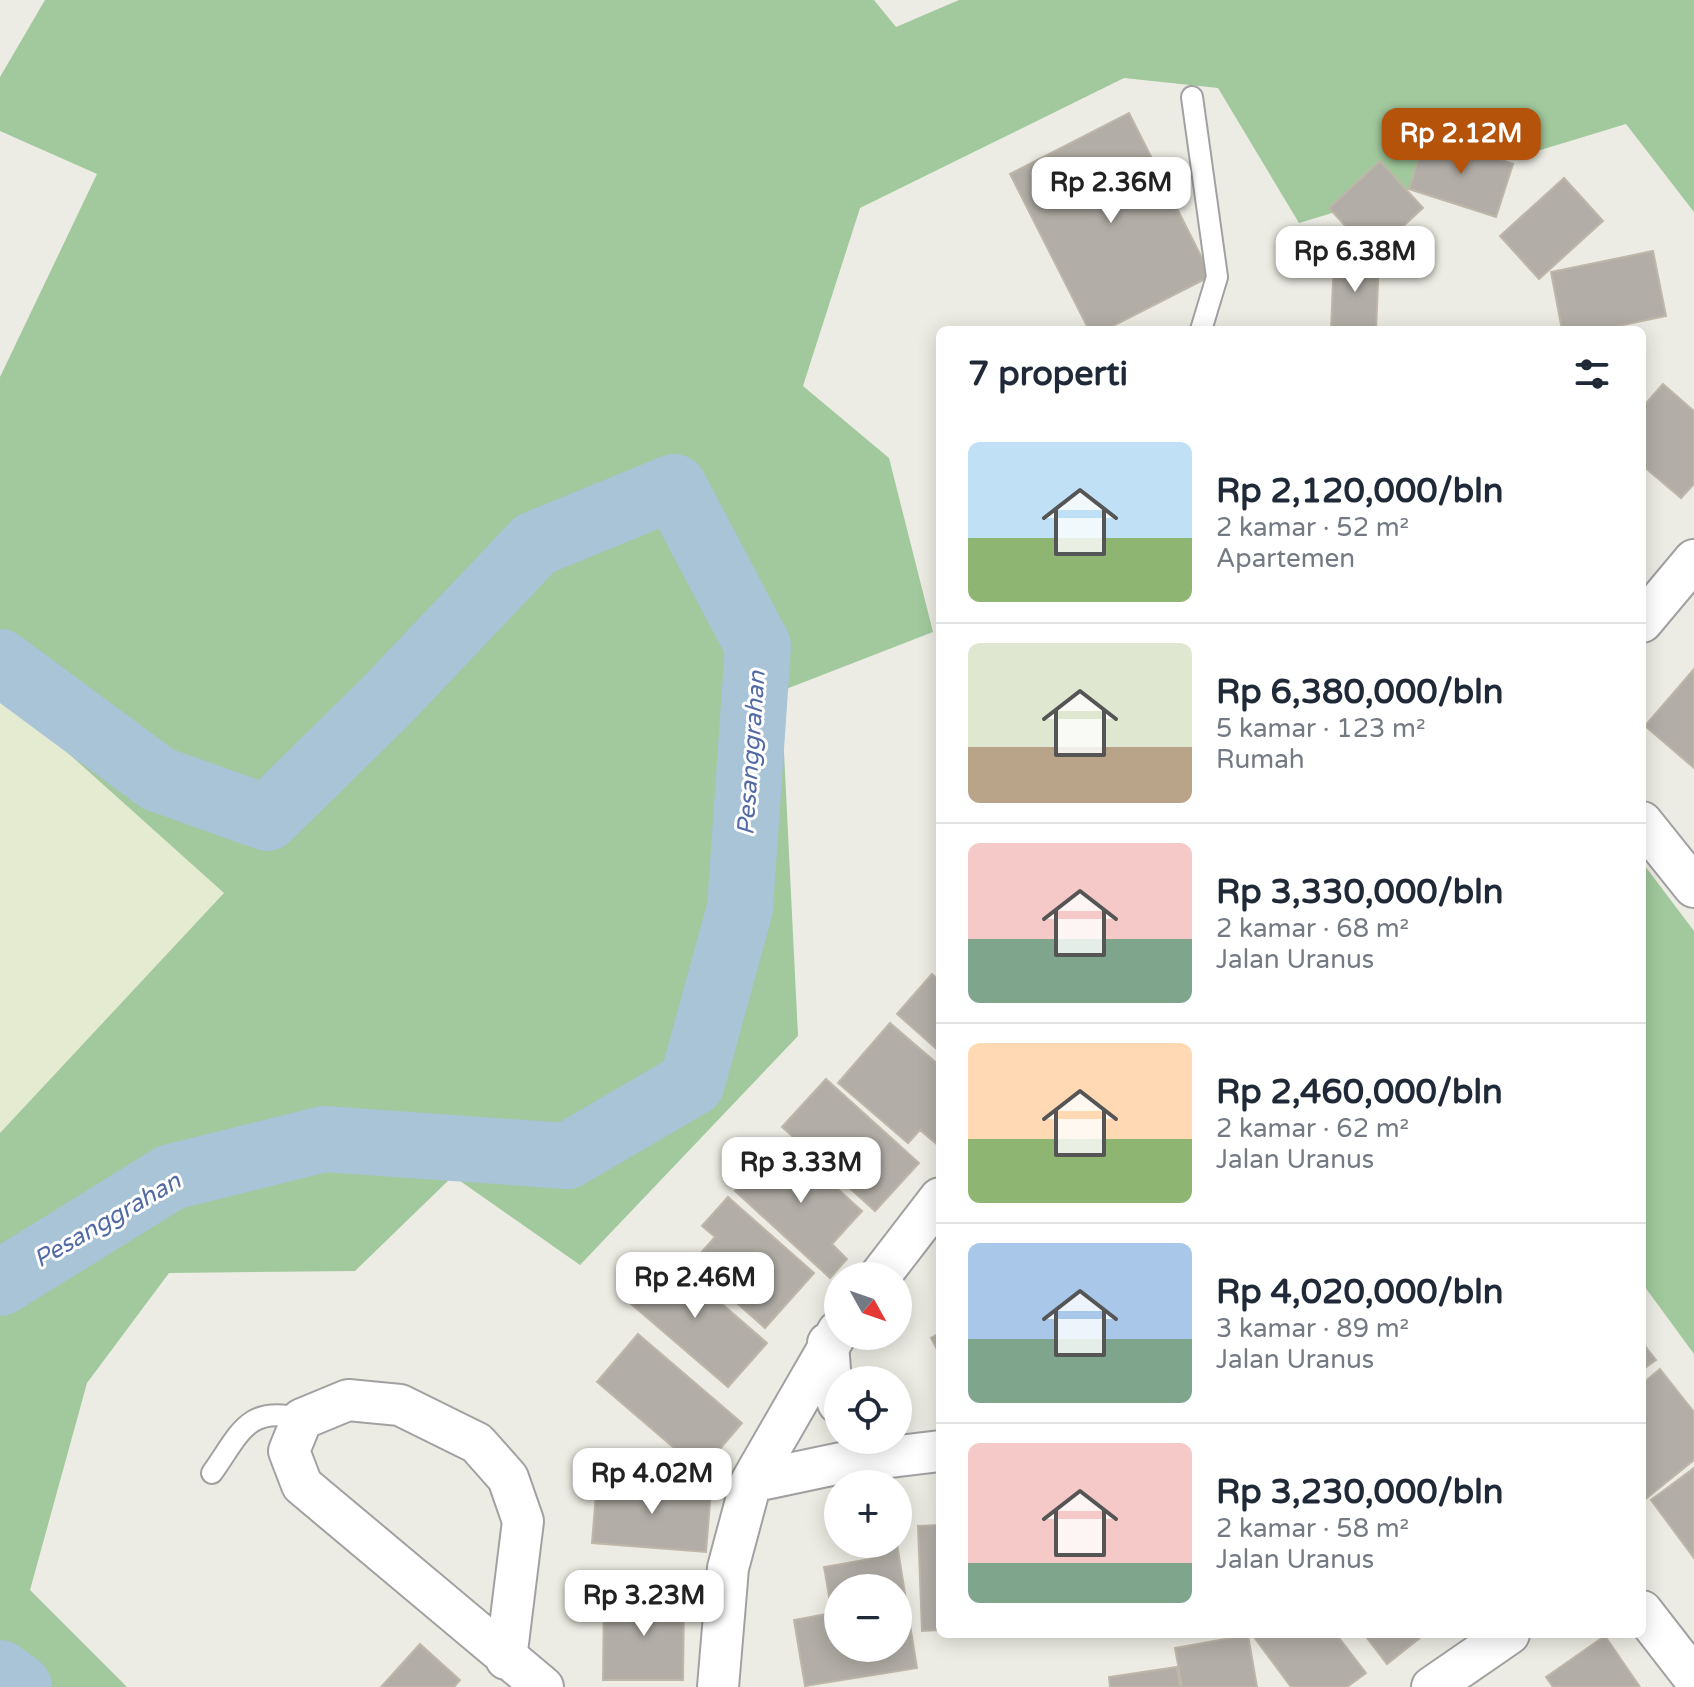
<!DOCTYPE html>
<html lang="id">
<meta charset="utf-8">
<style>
:root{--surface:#fff;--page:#f2f2f3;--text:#1f2937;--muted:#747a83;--line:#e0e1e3;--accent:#b45309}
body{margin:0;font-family:"Varela Round",sans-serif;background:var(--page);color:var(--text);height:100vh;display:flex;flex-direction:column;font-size:30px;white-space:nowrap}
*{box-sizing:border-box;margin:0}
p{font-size:26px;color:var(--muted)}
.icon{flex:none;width:44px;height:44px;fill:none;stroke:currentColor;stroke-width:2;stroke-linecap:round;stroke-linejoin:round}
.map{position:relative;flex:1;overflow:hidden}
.drawer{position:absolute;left:936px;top:326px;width:710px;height:1312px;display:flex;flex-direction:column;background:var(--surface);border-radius:12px;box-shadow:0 4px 20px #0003}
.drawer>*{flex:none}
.needle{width:52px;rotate:130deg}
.fabs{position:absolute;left:824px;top:1262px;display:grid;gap:16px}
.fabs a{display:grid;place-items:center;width:88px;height:88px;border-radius:50%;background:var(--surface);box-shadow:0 4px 20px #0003;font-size:40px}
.price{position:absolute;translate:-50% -68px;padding:0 18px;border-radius:16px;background:#fff;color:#222;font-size:26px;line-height:52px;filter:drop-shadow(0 2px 4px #0008)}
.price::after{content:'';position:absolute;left:50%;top:48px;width:24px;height:18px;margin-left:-12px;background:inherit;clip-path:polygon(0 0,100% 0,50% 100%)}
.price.active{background:var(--accent);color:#fff}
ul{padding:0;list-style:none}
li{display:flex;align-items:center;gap:24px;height:200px;padding:0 32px}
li+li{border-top:2px solid var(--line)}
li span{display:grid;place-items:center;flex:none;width:224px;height:160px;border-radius:12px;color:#555}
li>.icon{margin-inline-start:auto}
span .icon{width:96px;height:96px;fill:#fffc;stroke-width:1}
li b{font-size:34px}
h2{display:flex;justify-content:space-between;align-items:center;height:96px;padding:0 32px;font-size:34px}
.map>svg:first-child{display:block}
</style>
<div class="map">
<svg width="1694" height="1687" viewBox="0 0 1694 1687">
<rect width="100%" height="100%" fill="#edece4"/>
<!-- farmland -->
<path fill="#e4ebd1" d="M0,692L225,893L0,1133Z"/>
<!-- forest -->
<path fill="#a1c99d" d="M45,0H874L896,27L959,0H1694V212L1626,124L1299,223L1218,88L1124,78L860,208L803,386L889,458L933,632L781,691L798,1036L580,1265L453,1176L355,1271L169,1273L87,1383L30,1590L127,1687H0V1133L224,893L0,692V377L97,174L0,131V77Z
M1642,862L1694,931V1354L1642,1283Z"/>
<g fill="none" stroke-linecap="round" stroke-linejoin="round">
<!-- river -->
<path stroke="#a9c3d7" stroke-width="66" d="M0,662L158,779L267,818L388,699L535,544L674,487L758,646L740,908L692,1083L567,1156L324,1139L171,1177L0,1283
M0,1673L19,1687"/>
</g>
<!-- building -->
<path fill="#b2aea7" stroke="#beb6a8" stroke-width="2" fill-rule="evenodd" d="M1129,113L1211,276L1105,330H1089L1010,174Z
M1426,136L1513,164L1496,217L1409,189Z
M1380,161L1423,208L1372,255L1329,208Z
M1564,178L1603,221L1539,279L1500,236Z
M1653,251L1666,316L1599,330H1562L1551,272Z
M1334,258L1379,260L1376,330H1331Z
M1663,384L1694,411V484L1681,498L1642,465V408Z
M1694,669V768L1645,726Z
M932,974L940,981V1052L897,1014Z
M890,1023L940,1066L939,1146L920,1130L908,1143L838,1083Z
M826,1079L919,1163L875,1211L782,1127Z
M783,1139L862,1211L832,1244L847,1259L830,1278L735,1191Z
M728,1197L814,1273L765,1328L692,1263L715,1237L702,1226Z
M663,1253L767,1343L728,1387L624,1298Z
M940,1333V1355L931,1338Z
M638,1334L742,1423L701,1471L597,1382Z
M1642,1342L1656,1360L1642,1370Z
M1660,1369L1694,1412V1460L1642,1502V1384Z
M1694,1468V1558L1651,1500Z
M597,1481L711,1490L706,1552L592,1543Z
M940,1525V1630L922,1631L918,1526Z
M868,1544H897L917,1668L805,1686L794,1620L832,1613L824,1567L870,1559ZM838,1588H898V1648H838Z
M604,1595H684L683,1680H603Z
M1259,1634H1336L1366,1673L1347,1687H1291L1254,1637Z
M1364,1634H1425L1387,1664Z
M1248,1635L1257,1687H1182L1175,1648Z
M1605,1636L1640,1687H1553L1546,1677Z
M420,1644L460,1680L454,1687H381Z
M1177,1667L1180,1687H1110L1109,1677Z"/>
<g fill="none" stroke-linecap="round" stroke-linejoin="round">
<!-- lane casing -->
<g stroke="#a1a1a1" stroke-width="24">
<path id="lane" d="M1192,97L1217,277L1201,330
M212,1473C240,1434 247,1404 302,1419"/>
</g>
<!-- street casing -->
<g stroke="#a1a1a1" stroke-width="44">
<path id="street" d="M1642,622L1694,560
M1642,822L1694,887
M880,1276L940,1198
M828,1343L831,1383L838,1403
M751,1482L841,1463L940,1451
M1642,1611L1694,1678
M506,1659L523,1521L508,1478L477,1443L400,1405L348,1400L302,1419L289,1451L302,1485L543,1687
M718,1687L728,1568L751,1482L838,1331
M1432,1687L1509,1634"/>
</g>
<!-- lane -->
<use href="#lane" stroke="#fff" stroke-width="20"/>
<!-- street -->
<use href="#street" stroke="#fff" stroke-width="40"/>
</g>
<g text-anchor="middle" stroke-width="6" stroke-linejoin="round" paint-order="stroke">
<!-- water labels -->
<g font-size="24" font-style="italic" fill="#536ba4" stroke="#fff">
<text transform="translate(751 753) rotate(-86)" y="8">Pesanggrahan</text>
<text transform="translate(107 1220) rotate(-30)" y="8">Pesanggrahan</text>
</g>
</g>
</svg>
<div class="fabs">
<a><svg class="needle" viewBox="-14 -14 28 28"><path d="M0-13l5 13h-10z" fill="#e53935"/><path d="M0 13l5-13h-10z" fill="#747a83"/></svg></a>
<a><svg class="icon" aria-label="locate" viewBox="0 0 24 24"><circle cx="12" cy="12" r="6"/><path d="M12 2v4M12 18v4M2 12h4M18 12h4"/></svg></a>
<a>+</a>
<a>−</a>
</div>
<b class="price active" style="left:1461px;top:176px">Rp 2.12M</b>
<b class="price" style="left:1111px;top:225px">Rp 2.36M</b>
<b class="price" style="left:1355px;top:294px">Rp 6.38M</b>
<b class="price" style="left:801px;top:1205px">Rp 3.33M</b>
<b class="price" style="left:695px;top:1320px">Rp 2.46M</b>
<b class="price" style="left:652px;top:1516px">Rp 4.02M</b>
<b class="price" style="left:644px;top:1638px">Rp 3.23M</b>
<section class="drawer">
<h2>7 properti<svg class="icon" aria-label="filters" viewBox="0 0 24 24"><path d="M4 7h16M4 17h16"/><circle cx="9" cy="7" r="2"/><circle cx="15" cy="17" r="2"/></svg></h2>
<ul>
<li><span style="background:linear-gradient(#bfe0f5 60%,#8fb573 0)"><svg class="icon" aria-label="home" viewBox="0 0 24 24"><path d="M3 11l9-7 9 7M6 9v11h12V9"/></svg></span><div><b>Rp 2,120,000/bln</b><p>2 kamar · 52 m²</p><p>Apartemen</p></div></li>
<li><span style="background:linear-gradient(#dfe7d0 65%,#b9a48a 0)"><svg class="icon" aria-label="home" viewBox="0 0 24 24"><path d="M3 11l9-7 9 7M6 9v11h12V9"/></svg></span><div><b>Rp 6,380,000/bln</b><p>5 kamar · 123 m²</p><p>Rumah</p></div></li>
<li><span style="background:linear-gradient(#f6c9c9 60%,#7fa58c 0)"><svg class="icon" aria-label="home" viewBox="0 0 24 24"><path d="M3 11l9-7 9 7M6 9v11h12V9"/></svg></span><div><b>Rp 3,330,000/bln</b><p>2 kamar · 68 m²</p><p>Jalan Uranus</p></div></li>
<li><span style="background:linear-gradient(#ffd9b3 60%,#8fb573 0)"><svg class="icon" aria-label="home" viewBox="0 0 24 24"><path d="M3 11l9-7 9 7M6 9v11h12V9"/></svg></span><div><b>Rp 2,460,000/bln</b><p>2 kamar · 62 m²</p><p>Jalan Uranus</p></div></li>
<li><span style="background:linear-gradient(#a9c7e8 60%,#7fa58c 0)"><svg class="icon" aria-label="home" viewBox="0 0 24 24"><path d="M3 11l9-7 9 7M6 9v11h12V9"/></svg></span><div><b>Rp 4,020,000/bln</b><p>3 kamar · 89 m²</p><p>Jalan Uranus</p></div></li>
<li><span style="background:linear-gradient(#f6c9c9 75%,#7fa58c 0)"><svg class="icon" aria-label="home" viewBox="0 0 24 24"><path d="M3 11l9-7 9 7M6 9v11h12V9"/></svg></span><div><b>Rp 3,230,000/bln</b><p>2 kamar · 58 m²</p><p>Jalan Uranus</p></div></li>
</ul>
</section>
</div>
